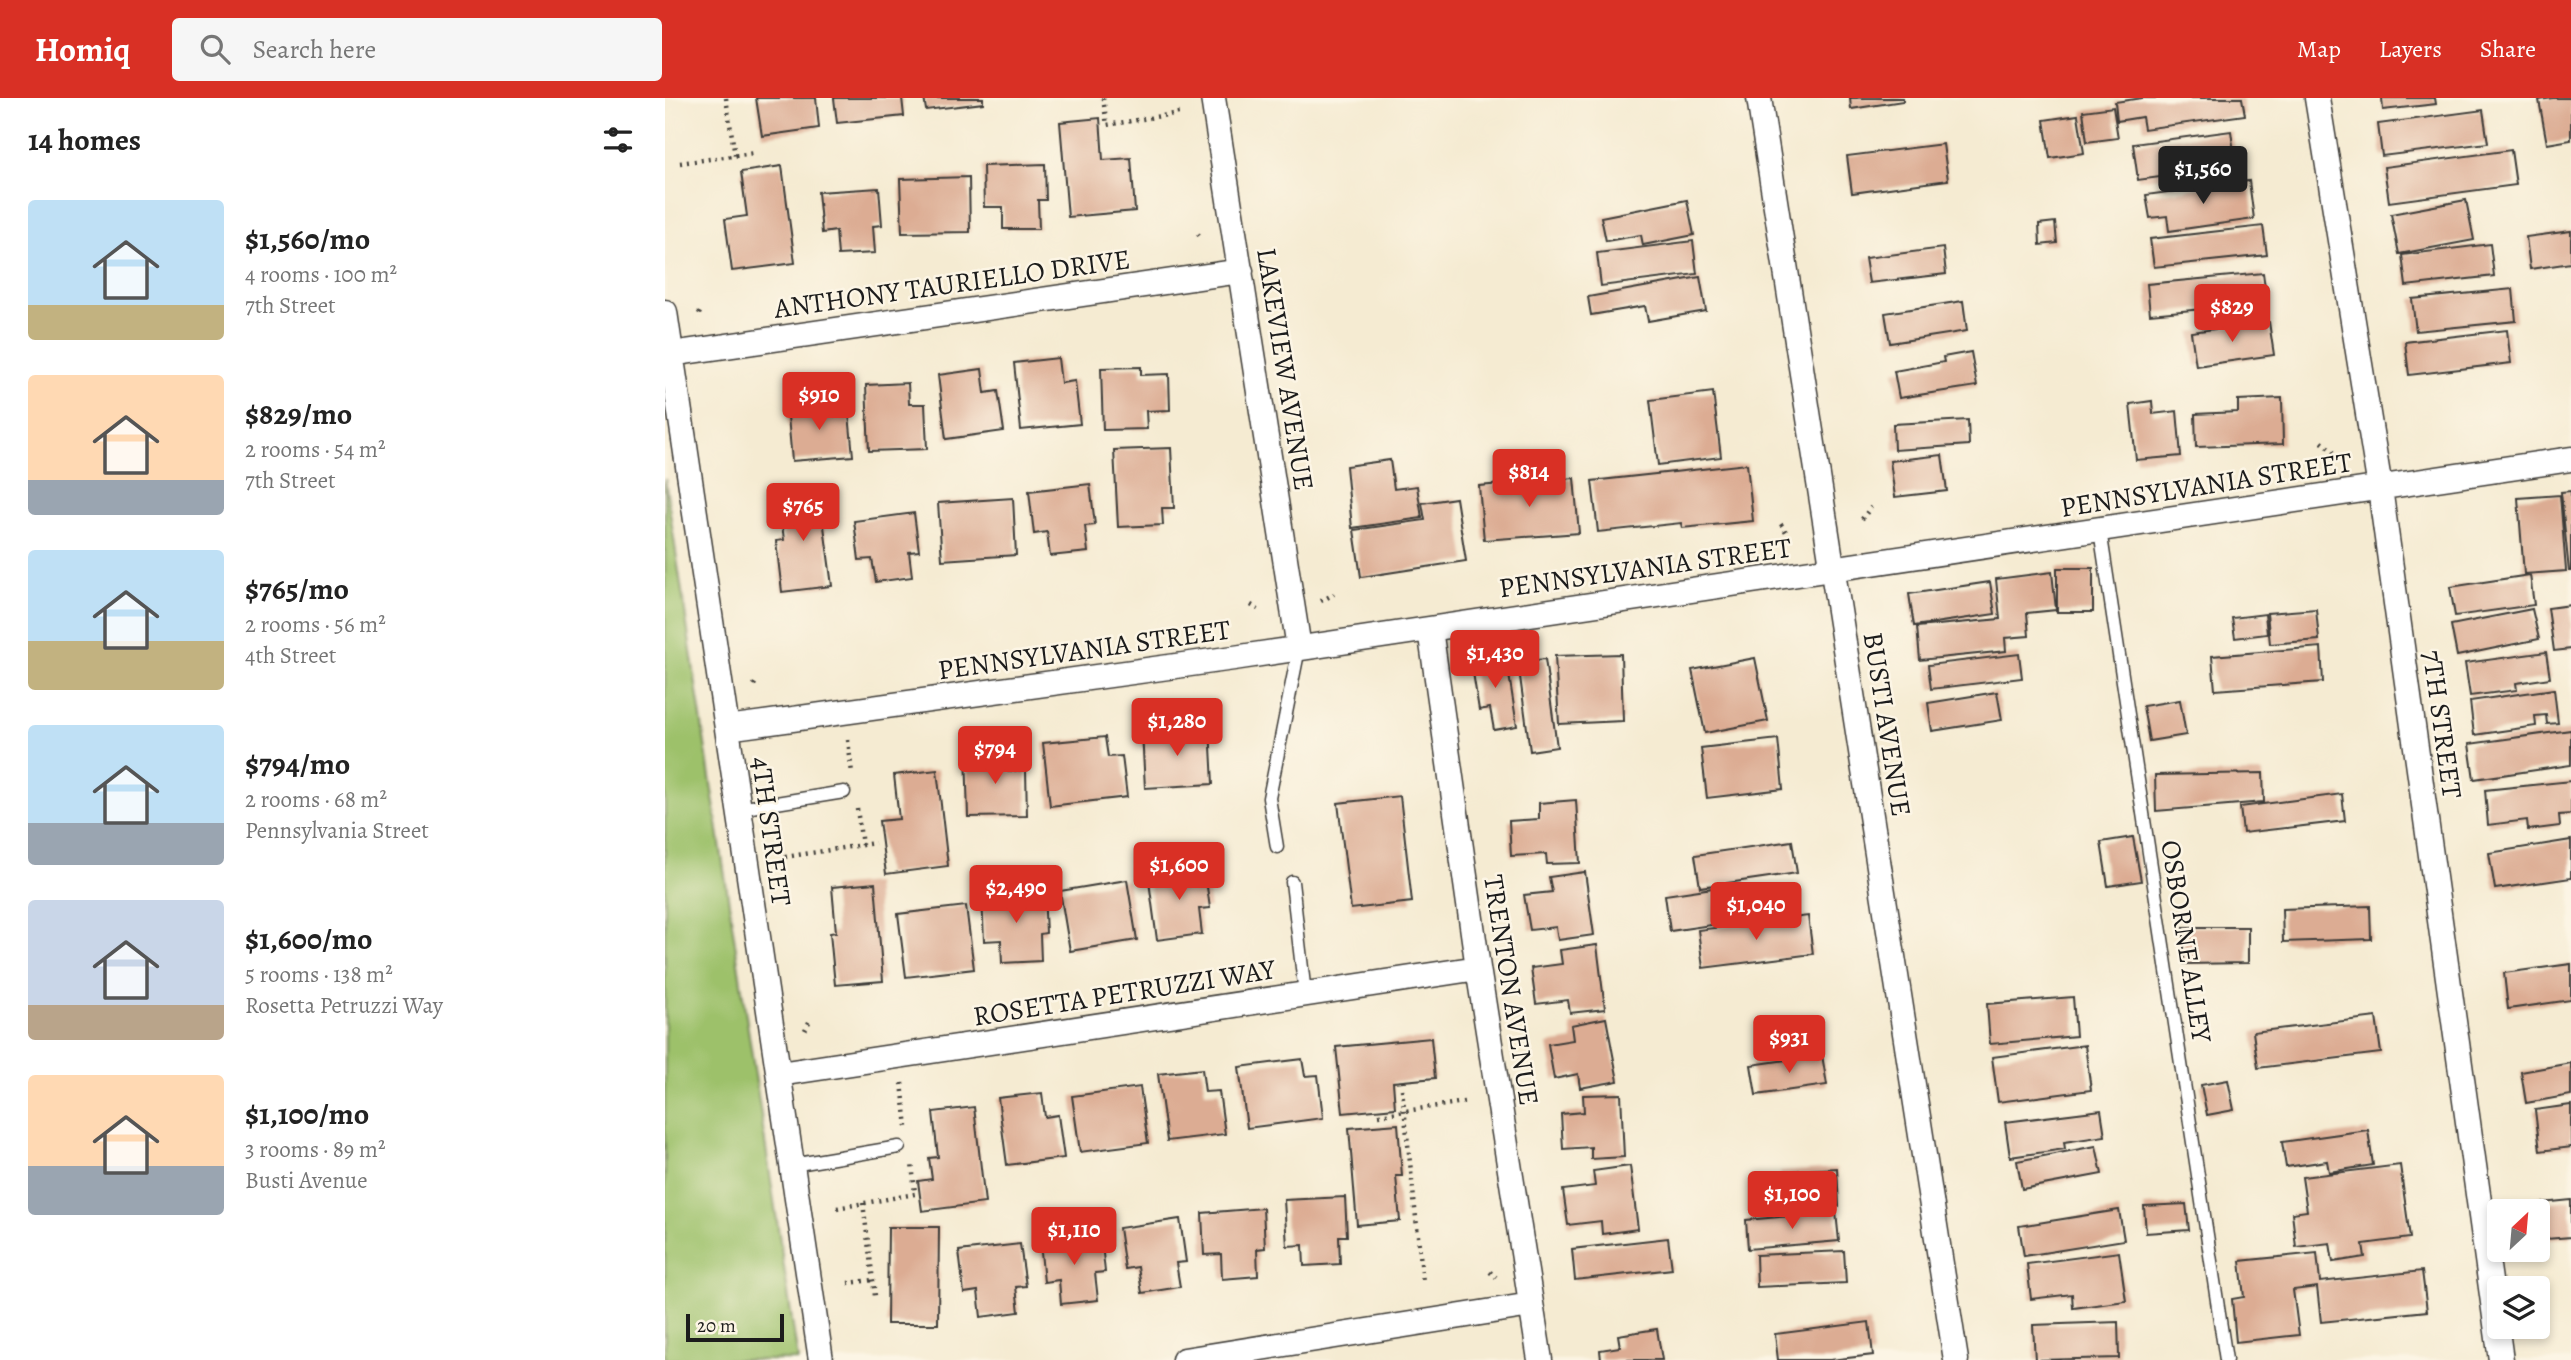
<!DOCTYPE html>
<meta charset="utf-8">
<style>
:root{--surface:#fff;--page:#f6f6f6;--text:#222;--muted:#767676;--accent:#d93025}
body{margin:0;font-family:Alegreya,serif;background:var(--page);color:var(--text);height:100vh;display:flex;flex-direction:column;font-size:26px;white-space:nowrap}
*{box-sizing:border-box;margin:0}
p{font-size:23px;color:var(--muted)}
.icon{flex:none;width:38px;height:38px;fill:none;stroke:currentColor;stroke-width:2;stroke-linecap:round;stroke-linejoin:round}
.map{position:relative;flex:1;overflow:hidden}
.side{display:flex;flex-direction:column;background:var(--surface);width:665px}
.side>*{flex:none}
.needle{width:46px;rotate:26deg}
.controls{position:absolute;left:1822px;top:1101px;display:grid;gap:14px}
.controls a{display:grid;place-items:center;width:63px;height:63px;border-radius:7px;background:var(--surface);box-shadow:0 4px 10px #0003;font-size:35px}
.scale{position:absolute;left:21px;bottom:18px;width:98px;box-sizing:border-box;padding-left:7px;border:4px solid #1c1c1c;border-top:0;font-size:19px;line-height:24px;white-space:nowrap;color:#1c1c1c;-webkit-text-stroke:5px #fcf5e5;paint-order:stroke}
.price{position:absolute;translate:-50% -60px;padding:0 16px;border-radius:7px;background:var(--accent);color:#fff;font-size:23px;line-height:46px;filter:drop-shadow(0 2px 4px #0008)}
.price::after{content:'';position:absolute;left:50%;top:42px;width:21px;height:16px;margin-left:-10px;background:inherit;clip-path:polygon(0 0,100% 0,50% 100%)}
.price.current{background:#222;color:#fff}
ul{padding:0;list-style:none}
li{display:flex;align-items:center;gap:21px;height:175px;padding:0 28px}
li span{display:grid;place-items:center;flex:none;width:196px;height:140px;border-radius:7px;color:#555}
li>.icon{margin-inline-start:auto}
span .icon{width:84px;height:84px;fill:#fffc;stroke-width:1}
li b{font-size:30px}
h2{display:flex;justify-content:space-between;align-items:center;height:84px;padding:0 28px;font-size:30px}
header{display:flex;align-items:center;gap:42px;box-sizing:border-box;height:98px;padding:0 35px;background:var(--accent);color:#fff}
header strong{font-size:33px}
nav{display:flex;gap:38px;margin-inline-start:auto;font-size:24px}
.search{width:490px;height:63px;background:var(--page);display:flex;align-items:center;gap:18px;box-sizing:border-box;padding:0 24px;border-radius:7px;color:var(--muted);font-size:26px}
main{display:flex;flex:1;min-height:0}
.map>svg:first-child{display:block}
</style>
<header>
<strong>Homiq</strong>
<div class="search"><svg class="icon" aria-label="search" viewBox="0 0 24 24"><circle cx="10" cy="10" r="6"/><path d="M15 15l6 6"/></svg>Search here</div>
<nav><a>Map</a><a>Layers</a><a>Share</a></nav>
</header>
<main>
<section class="side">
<h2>14 homes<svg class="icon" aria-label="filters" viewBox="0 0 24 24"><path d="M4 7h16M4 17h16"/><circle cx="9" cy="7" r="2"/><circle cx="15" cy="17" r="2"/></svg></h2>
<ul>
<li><span style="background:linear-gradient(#bfe0f5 75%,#c2b280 0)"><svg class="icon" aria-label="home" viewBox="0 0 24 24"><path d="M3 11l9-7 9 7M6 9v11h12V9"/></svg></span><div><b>$1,560/mo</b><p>4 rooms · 100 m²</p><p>7th Street</p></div></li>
<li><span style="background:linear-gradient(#ffd9b3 75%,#9aa5b1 0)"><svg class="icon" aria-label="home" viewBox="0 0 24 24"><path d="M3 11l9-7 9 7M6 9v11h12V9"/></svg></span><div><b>$829/mo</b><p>2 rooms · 54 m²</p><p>7th Street</p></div></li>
<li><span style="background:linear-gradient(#bfe0f5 65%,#c2b280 0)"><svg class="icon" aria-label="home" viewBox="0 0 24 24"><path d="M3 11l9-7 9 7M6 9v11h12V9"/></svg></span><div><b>$765/mo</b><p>2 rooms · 56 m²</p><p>4th Street</p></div></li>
<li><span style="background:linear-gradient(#bfe0f5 70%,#9aa5b1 0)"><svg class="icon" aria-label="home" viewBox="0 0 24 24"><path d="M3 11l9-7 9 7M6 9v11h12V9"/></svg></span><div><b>$794/mo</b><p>2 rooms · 68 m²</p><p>Pennsylvania Street</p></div></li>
<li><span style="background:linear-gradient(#c9d6e8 75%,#b9a48a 0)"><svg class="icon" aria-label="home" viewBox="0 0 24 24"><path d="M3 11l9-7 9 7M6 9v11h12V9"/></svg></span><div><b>$1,600/mo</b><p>5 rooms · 138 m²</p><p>Rosetta Petruzzi Way</p></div></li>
<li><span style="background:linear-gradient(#ffd9b3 65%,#9aa5b1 0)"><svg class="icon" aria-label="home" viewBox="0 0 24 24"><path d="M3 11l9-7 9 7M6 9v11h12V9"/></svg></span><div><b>$1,100/mo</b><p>3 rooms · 89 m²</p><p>Busti Avenue</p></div></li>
</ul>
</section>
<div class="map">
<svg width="1906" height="1262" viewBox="0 0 1906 1262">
<rect width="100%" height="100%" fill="#fcf5e5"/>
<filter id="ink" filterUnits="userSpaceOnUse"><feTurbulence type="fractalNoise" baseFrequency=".0143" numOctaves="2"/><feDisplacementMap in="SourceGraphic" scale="14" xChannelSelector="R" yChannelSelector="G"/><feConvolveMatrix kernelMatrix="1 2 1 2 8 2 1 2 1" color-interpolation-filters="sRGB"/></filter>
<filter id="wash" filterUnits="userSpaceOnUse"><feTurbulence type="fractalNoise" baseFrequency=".00686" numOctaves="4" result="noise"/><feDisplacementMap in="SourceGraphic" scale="28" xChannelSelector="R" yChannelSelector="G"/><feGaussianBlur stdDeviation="1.57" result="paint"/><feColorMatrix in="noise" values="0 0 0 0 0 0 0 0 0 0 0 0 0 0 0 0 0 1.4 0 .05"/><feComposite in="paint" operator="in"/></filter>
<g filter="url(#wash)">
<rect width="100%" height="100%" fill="#f5ebd2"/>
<!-- green -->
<path fill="#9dc16b" stroke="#5c6e44" stroke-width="2" d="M0,381L133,1262H0Z"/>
<g id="blocks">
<!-- building -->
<path fill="#dcac93" d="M91,0H151L154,30L97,38Z
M169,0H237L239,18L172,25Z
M259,0H318V5L261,12Z
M1185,0H1238V3L1186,11Z
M1477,0H1577L1580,17L1479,31L1477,19L1452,23L1450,4Z
M1717,0H1770L1771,6L1718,12Z
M1888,0H1906V42L1882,46L1874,2Z
M1448,9L1453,40L1422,44L1418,13Z
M1818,12L1823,45L1717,58L1713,26Z
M1413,17L1419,55L1385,60L1379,22Z
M435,20L438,62L466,60L470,113L403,119L395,24Z
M1566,33L1571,69L1473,82L1468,46Z
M1278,46L1283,82L1187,95L1182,58Z
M1846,52L1851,87L1724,104L1719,69Z
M380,66L381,102H373L374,131H338V109H319L318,68Z
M117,68L130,165L67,173L60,121L82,118L76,74Z
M304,79L305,134L237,135L235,81Z
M1584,83L1589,121L1504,133L1502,118L1485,120L1481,97Z
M214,90L217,127L208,128L210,155L173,157L171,133L157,135L153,94Z
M1022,102L1029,137L978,147L976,137L941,143L936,119Z
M1801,102L1809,142L1734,156L1726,116Z
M1390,124L1392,145L1375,147L1374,126Z
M1598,128L1602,157L1489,169L1485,141Z
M1906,133V165L1865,171L1861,139Z
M1028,143L1032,176L936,188L932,155Z
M1825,146L1829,178L1741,188L1737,157Z
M1278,150L1281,176L1204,185L1200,160Z
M1598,175L1602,205L1485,216L1482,186Z
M1035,179L1041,213L983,223L980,208L926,217L923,199Z
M1848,191L1851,223L1751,233L1747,201Z
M1298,203L1302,233L1225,245L1220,215Z
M1604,224L1609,257L1531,268L1526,234Z
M1842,232L1846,265L1744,277L1740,244Z
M1306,254L1312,288L1234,300L1229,273L1279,264L1278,259Z
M393,260L396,285L410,283L415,326L356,332L349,265Z
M476,269V277L504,276L505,312L481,313L482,331L438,332L436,270Z
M317,271L320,295L333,293L339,333L281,341L273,277Z
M243,285L244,306H260L262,351L204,353L201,287Z
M1048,294L1056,359L993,367L985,302Z
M1617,300L1618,346L1531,349L1530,316L1573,314V302Z
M168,303L170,318L184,316L188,358L127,363L122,307Z
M1487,303L1488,316L1512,313L1516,358L1471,362L1465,306Z
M1303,322L1304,347L1229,352L1228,326Z
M506,350L509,410H497L498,427L453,429L449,352Z
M1277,357L1282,393L1230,399L1225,363Z
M725,362L729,391L752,388L757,420L687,430L681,368Z
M1082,366L1088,423L1017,430L1016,425L933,434L927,383Z
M909,380L914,435L819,442L814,388Z
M425,386L430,427L420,428L423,454L385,458L382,434L369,436L364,393Z
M154,391L167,488L117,494L111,443L119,442L113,396Z
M1906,393V473H1904L1896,394Z
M1895,397L1901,473L1859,476L1853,400Z
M348,400L351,457L277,462L273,405Z
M791,400L801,463L696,479L689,432L760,422L757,405Z
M249,415L254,453L244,454L247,479L211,484L207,461L194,462L189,423Z
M1392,470H1428V514H1392Z
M1387,474L1391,512L1362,515L1364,538L1340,540L1341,553L1255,562L1252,529L1335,521L1331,481Z
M1865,477L1869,507L1790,518L1785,489Z
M1325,484L1330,516L1249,528L1244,496Z
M1906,507V551L1889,553L1883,510Z
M1651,511L1654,542L1605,546L1602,515Z
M1867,511L1874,541L1792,558L1786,527Z
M1600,516L1602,536L1570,540L1567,520Z
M1656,549L1658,584L1550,592L1547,558Z
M1881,554L1885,580L1851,585L1852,592L1805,598L1800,565Z
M956,556L958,623L894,626L890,558Z
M1354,556L1357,580L1266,591L1263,567Z
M841,557L852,628L829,632L825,610L814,612L806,562Z
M1090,560L1103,623L1040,635L1027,572Z
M880,561L892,649L865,653L853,564Z
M1889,591L1893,625L1882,626L1881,617L1870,618L1871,628L1809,637L1805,603Z
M1332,594L1337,622L1267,633L1263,605Z
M1515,602L1521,637L1484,643L1478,608Z
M545,630L548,686L480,690L477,633Z
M1906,632V667L1809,681L1804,646Z
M440,639L443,659L457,658L462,699L385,708L378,645Z
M1113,641L1118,691L1042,700L1036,650Z
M343,652L344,673L361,672L362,718L303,719L301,653Z
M272,672L283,768L221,776L214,723L234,721L229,677Z
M1598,675L1599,704L1491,713L1490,677Z
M1906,683V716L1894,717L1895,728L1863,732L1862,722L1823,727L1820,692Z
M1677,696L1680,723L1578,735L1575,709Z
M735,698L747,804L686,811L673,705Z
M911,702L915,765L882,766L881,756L846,758L844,723L874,721V705Z
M1468,739L1476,783L1443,788L1436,744Z
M1906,742V780L1830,791L1824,755Z
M1127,743L1132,775L1035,789L1030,757Z
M539,768L545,810L534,811L537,836L492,842L483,776Z
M920,774L929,837L893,842L891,829L865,832L859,797L887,794L884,779Z
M462,782L472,842L405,853L395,793Z
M210,785L218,883L170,887L165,835L171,834L167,789Z
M1048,790L1053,826L1005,833L1000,797Z
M379,795L381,835L375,836L376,863L337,865L336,842L319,843L317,798Z
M301,808L309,871L241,879L233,816Z
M1705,808L1706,841L1618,844L1617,811Z
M1143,818L1148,856L1038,870L1033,832Z
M1519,829H1583V865L1519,866Z
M932,847L940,911L905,915L903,902L871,906L866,870L897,866L895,852Z
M1906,866V902L1843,911L1839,875Z
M1408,899L1411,938L1325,946L1322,906Z
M1711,919L1716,955L1593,970L1588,934Z
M941,920L953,983L915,990L913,976L889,981L883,946L908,942L906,927Z
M766,940L770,980L728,984L730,1010L678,1015L671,949Z
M1420,947L1426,992L1333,1004L1327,959Z
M1157,957L1162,987L1091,997L1086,967Z
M637,961L640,978L653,977L658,1020L582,1030L574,969Z
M1906,965V997L1861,1005L1856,974Z
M537,971L540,994L554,993L560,1036L502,1043L493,976Z
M1563,982L1569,1012L1542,1017L1536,987Z
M475,989L483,1045L415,1054L407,998Z
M377,995L380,1019L393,1017L399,1060L342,1067L333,1000Z
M956,996L959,1059L926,1061V1049L898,1051L896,1016L919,1014L918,997Z
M1906,1007V1049L1875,1053L1870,1012Z
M309,1009L320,1105L257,1113L253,1083L267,1081L264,1060L273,1059L268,1014Z
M1436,1012L1440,1038L1399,1044L1400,1051L1345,1059L1340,1024Z
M733,1026L737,1078H731L735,1123L692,1127L684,1030Z
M1703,1032L1708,1067L1664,1074L1662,1063L1621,1069L1617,1044Z
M1431,1048L1437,1076L1357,1091L1352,1063Z
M1735,1067L1745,1140L1698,1146L1700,1159L1668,1164L1665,1145L1631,1149L1627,1115L1642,1113L1637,1079Z
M965,1068L973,1131L937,1136L936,1123L903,1127L898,1092L930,1088L928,1073Z
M1172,1070L1174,1108L1118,1111L1115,1074Z
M680,1099L682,1138H674L675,1166L639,1168L638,1147L622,1148L619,1102Z
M1906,1102V1139L1881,1141L1877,1105Z
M1521,1106L1524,1132L1481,1135L1479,1108Z
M598,1110L600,1150L592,1151L593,1178L557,1181L556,1156L539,1157L537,1115Z
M1454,1112L1459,1142L1359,1158L1354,1128Z
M1171,1114L1174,1143L1083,1151L1081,1122Z
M515,1121L521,1164L511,1165L515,1189L477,1195L473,1169L460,1171L454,1130Z
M223,1129H274L273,1226H222Z
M436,1137L440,1174L430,1175L433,1202L396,1206L394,1182L379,1184L375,1144Z
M1003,1140L1007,1171L910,1182L907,1151Z
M355,1146L361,1188L351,1189L354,1214L316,1219L313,1193L299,1195L294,1153Z
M1179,1153L1181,1185L1092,1189L1091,1157Z
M1454,1154L1461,1203L1408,1210L1407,1196L1366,1201L1362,1166Z
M1652,1155L1655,1184L1757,1173L1762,1213L1656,1224L1652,1189L1628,1192L1634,1237L1571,1244L1567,1201L1579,1199L1575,1163Z
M1204,1224L1208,1257L1165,1262H1113L1110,1236Z
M1453,1224L1454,1260L1370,1262L1368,1227Z
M992,1231L997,1262H936L935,1252L955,1249L953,1237Z"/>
</g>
</g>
<g filter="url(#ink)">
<use href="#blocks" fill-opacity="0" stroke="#3d3b37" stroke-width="2"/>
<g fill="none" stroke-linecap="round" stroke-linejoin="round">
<!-- lane casing -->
<g stroke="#3d3b37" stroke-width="15">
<path id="lane" d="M1435,432L1561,1262
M74,711L179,694
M612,749L604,700L634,550
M627,784L640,896
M127,1067L234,1049"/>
</g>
<!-- street casing -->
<g stroke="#3d3b37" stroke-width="27">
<path id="street" d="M548,0L634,550
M1094,0L1291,1262
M1652,0L1715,390L1836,1262
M0,214L156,1262
M6,256L576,173
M765,531L813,870L875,1262
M62,630L569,560L1906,361
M114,976L813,870
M519,1262L866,1207"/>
</g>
<!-- path -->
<path stroke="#3d3b37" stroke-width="4.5" stroke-dasharray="2 5" stroke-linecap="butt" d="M61,0L70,58
M438,0L442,27L514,15
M15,65L89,55
M533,136L537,141
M34,216L36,212
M1657,344L1669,354
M1197,421L1206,409
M1116,426L1123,437
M656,503L669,496
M586,507L593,511
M89,587L92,582
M183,642L187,675
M192,711L197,747
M120,759L210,745
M140,932L144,924
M237,985L242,1029
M737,991L758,1184
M714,1017L799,1004
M198,1105L210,1198
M172,1110L250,1096L247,1065
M825,1174L831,1179
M183,1185L208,1182"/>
<!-- lane -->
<use href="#lane" stroke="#fff" stroke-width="12"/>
<!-- street -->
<use href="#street" stroke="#fff" stroke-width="24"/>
</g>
</g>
<g text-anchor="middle" stroke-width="5" stroke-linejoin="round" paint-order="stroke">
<!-- street labels -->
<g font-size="28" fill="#1c1c1c" stroke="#fcf5e5">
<text transform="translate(287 185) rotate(-8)" y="10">ANTHONY TAURIELLO DRIVE</text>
<text transform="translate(621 271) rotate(81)" y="10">LAKEVIEW AVENUE</text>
<text transform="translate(1541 386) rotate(-9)" y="10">PENNSYLVANIA STREET</text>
<text transform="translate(980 469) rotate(-8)" y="10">PENNSYLVANIA STREET</text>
<text transform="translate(419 551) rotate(-8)" y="10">PENNSYLVANIA STREET</text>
<text transform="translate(1223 626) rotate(81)" y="10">BUSTI AVENUE</text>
<text transform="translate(1778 626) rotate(82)" y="10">7TH STREET</text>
<text transform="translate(107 733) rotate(82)" y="10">4TH STREET</text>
<text transform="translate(1522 843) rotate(81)" y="10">OSBORNE ALLEY</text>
<text transform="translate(847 892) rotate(81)" y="10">TRENTON AVENUE</text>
<text transform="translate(459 894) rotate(-9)" y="10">ROSETTA PETRUZZI WAY</text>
</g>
</g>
</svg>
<div class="controls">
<a><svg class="needle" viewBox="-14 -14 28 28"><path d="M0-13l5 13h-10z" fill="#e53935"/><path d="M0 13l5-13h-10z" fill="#767676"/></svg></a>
<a><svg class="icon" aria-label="layers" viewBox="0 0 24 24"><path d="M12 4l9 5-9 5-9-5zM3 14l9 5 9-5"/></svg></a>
</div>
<div class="scale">20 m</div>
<b class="price current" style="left:1538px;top:108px">$1,560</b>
<b class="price" style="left:1567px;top:246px">$829</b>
<b class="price" style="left:154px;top:334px">$910</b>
<b class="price" style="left:864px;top:411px">$814</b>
<b class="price" style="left:138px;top:445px">$765</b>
<b class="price" style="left:830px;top:592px">$1,430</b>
<b class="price" style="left:512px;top:660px">$1,280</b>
<b class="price" style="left:330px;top:688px">$794</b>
<b class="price" style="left:514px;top:804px">$1,600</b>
<b class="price" style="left:351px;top:827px">$2,490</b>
<b class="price" style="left:1091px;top:844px">$1,040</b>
<b class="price" style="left:1124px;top:977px">$931</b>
<b class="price" style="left:1127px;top:1133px">$1,100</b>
<b class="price" style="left:409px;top:1169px">$1,110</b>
</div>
</main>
